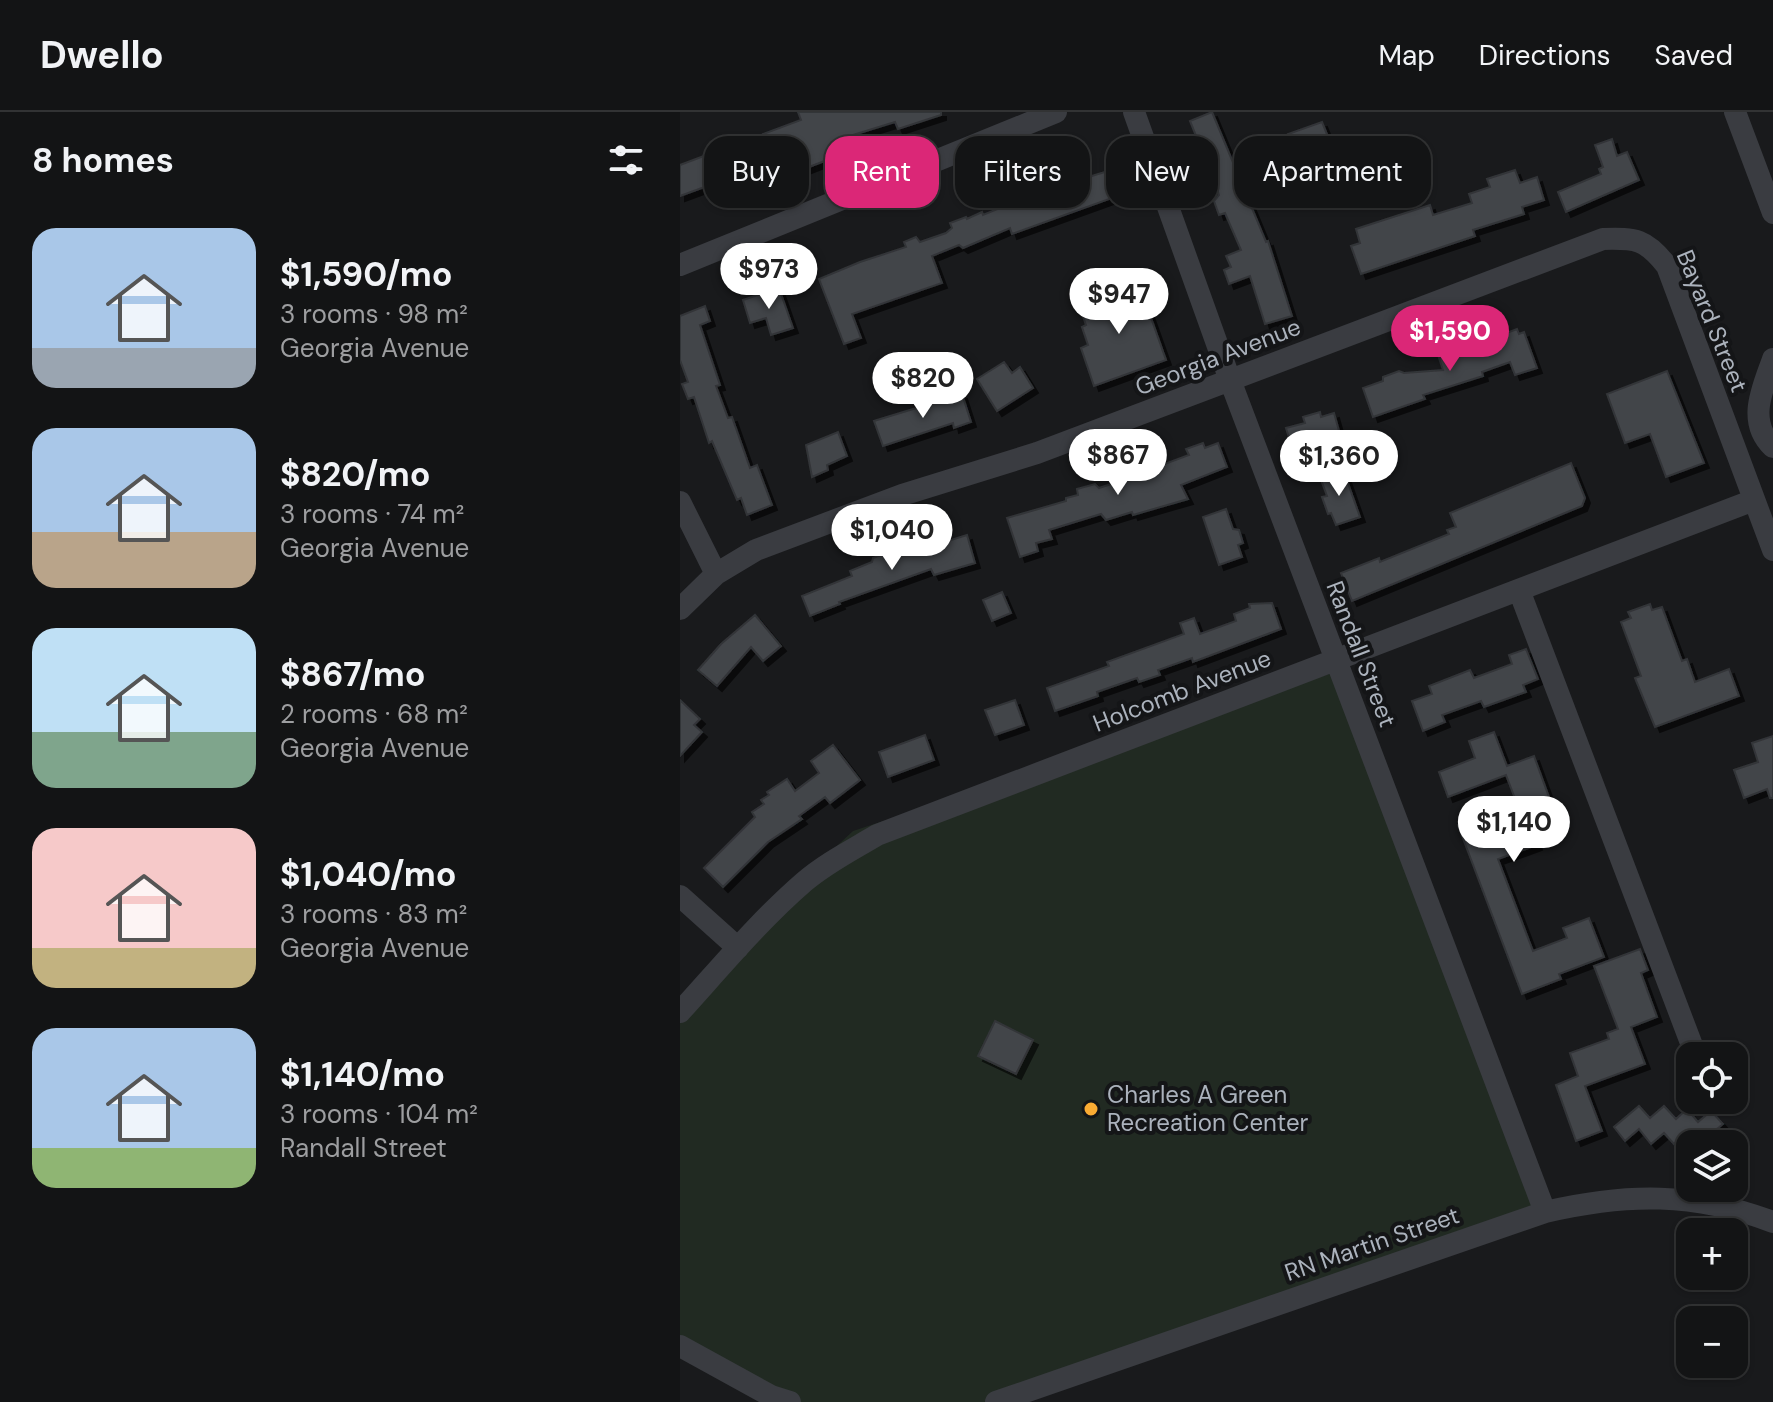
<!DOCTYPE html>
<meta charset="utf-8">
<style>
:root{--surface:#131415;--page:#202122;--text:#f1f3f6;--muted:#9d9ea0;--line:#323334;--accent:#db2777}
body{margin:0;font-family:"DM Sans",sans-serif;background:var(--page);color:var(--text);height:100vh;display:flex;flex-direction:column;font-size:30px;white-space:nowrap}
*{box-sizing:border-box;margin:0}
p{font-size:26px;color:var(--muted)}
.icon{flex:none;width:44px;height:44px;fill:none;stroke:currentColor;stroke-width:2;stroke-linecap:round;stroke-linejoin:round}
.map{position:relative;flex:1;overflow:hidden}
.sheet{display:flex;flex-direction:column;background:var(--surface);width:680px}
.sheet>*{flex:none}
.hud{position:absolute;left:24px;top:24px;width:760px;height:72px;display:flex;gap:16px}
.fabs{position:absolute;left:996px;top:930px;display:grid;gap:16px}
.fabs a{display:grid;place-items:center;width:72px;height:72px;border-radius:16px;background:var(--surface);box-shadow:0 2px 6px #0004,0 0 0 2px var(--line);font-size:40px}
.price{position:absolute;translate:-50% -68px;padding:0 18px;border-radius:28px;background:#fff;color:#222;font-size:26px;line-height:52px;filter:drop-shadow(0 2px 4px #0008)}
.price::after{content:'';position:absolute;left:50%;top:48px;width:24px;height:18px;margin-left:-12px;background:inherit;clip-path:polygon(0 0,100% 0,50% 100%)}
.price.active{background:var(--accent);color:#fff}
ul{padding:0;list-style:none}
li{display:flex;align-items:center;gap:24px;height:200px;padding:0 32px}
li span{display:grid;place-items:center;flex:none;width:224px;height:160px;border-radius:24px;color:#555}
li>.icon{margin-inline-start:auto}
span .icon{width:96px;height:96px;fill:#fffc;stroke-width:1}
li b{font-size:34px}
h2{display:flex;justify-content:space-between;align-items:center;height:96px;padding:0 32px;font-size:34px}
.chip{padding:0 28px;border-radius:24px;background:var(--surface);box-shadow:0 2px 6px #0004,0 0 0 2px var(--line);font-size:28px;line-height:72px}
.chip.active{background:var(--accent);color:#fff}
header{display:flex;align-items:center;gap:48px;box-sizing:border-box;height:112px;padding:0 40px;background:var(--surface);border-bottom:2px solid var(--line)}
header strong{font-size:38px}
nav{display:flex;gap:44px;margin-inline-start:auto;font-size:28px}
main{display:flex;flex:1;min-height:0}
.map>svg:first-child{display:block}
</style>
<header>
<strong>Dwello</strong>
<nav><a>Map</a><a>Directions</a><a>Saved</a></nav>
</header>
<main>
<section class="sheet">
<h2>8 homes<svg class="icon" aria-label="filters" viewBox="0 0 24 24"><path d="M4 7h16M4 17h16"/><circle cx="9" cy="7" r="2"/><circle cx="15" cy="17" r="2"/></svg></h2>
<ul>
<li><span style="background:linear-gradient(#a9c7e8 75%,#9aa5b1 0)"><svg class="icon" aria-label="home" viewBox="0 0 24 24"><path d="M3 11l9-7 9 7M6 9v11h12V9"/></svg></span><div><b>$1,590/mo</b><p>3 rooms · 98 m²</p><p>Georgia Avenue</p></div></li>
<li><span style="background:linear-gradient(#a9c7e8 65%,#b9a48a 0)"><svg class="icon" aria-label="home" viewBox="0 0 24 24"><path d="M3 11l9-7 9 7M6 9v11h12V9"/></svg></span><div><b>$820/mo</b><p>3 rooms · 74 m²</p><p>Georgia Avenue</p></div></li>
<li><span style="background:linear-gradient(#bfe0f5 65%,#7fa58c 0)"><svg class="icon" aria-label="home" viewBox="0 0 24 24"><path d="M3 11l9-7 9 7M6 9v11h12V9"/></svg></span><div><b>$867/mo</b><p>2 rooms · 68 m²</p><p>Georgia Avenue</p></div></li>
<li><span style="background:linear-gradient(#f6c9c9 75%,#c2b280 0)"><svg class="icon" aria-label="home" viewBox="0 0 24 24"><path d="M3 11l9-7 9 7M6 9v11h12V9"/></svg></span><div><b>$1,040/mo</b><p>3 rooms · 83 m²</p><p>Georgia Avenue</p></div></li>
<li><span style="background:linear-gradient(#a9c7e8 75%,#8fb573 0)"><svg class="icon" aria-label="home" viewBox="0 0 24 24"><path d="M3 11l9-7 9 7M6 9v11h12V9"/></svg></span><div><b>$1,140/mo</b><p>3 rooms · 104 m²</p><p>Randall Street</p></div></li>
</ul>
</section>
<div class="map">
<svg width="1093" height="1290" viewBox="0 0 1093 1290">
<defs>
<filter id="shadow"><feDropShadow dx="5" dy="5" stdDeviation="0" flood-color="#0009"/></filter>
</defs>
<rect width="100%" height="100%" fill="#191a1c"/>
<!-- green -->
<path fill="#212a22" d="M652,561L862,1102L340,1290H83L0,1241V892L23,858L173,719Z"/>
<!-- building -->
<path fill="#434549" stroke="#333438" stroke-width="2" filter="url(#shadow)" d="M118,0H261V3L218,17L215,10L157,28L160,36L152,39L155,45L124,57L125,62L102,70L83,22L121,8Z
M532,0L586,130L588,129L612,204L585,212L570,164L549,172L544,158L551,155L546,144L561,138L545,101L539,103L534,89L539,83L536,73L510,9Z
M642,10L651,32L617,45L608,22Z
M932,27L937,44L947,40L959,68L886,100L878,80L921,62L919,57L923,55L915,33Z
M53,33L63,61L0,84V53Z
M665,40L672,61L658,66L651,44Z
M438,56L446,81L332,122L330,116L283,136L279,133L252,144L262,171L172,202L181,226L164,232L139,167L180,150L226,135L224,130L236,125L240,130L266,121L272,116L270,111L286,105L287,107L302,100L303,103L359,80Z
M835,58L840,71L857,65L864,88L842,95L844,102L793,118L795,124L681,162L671,134L680,131L676,117L750,93L753,103L792,91L789,82L810,75L807,67Z
M459,172L486,248L414,274L401,236L408,233L402,215L406,213L399,193Z
M99,176L113,216L91,223L86,206L70,211L63,188Z
M25,194L30,209L20,213L40,273L36,274L48,306L52,305L70,356L77,353L92,393L67,403L61,386L57,388L32,329L29,331L14,285L8,287L2,272L8,270L0,248V204Z
M837,217L839,222L844,220L857,256L835,263L830,250L802,260L803,264L743,283L745,287L693,305L683,276L703,269V265L719,259L724,261L763,258L759,246L773,242L777,245L811,234L808,228Z
M324,250L332,261L340,255L353,276L317,299L297,267Z
M987,259L1024,351L986,365L970,322L945,331L927,282Z
M282,282L291,310L274,316L273,311L203,334L194,309Z
M640,300L641,305L654,301L661,326L613,339L606,316L625,311L623,305Z
M158,320L167,344L147,353L148,358L132,365L126,333Z
M523,331L525,336L538,331L547,355L501,373L508,387L453,403L452,400L426,408L421,402L369,418L372,427L356,431L358,439L340,445L327,406L386,389V386L398,383L397,377L415,372L419,376L443,368L451,364L449,358L465,354L466,359L509,343L506,337Z
M891,351L905,386L902,394L672,489L661,461L699,446L700,450L769,422L767,418L776,415L770,401Z
M663,357L680,405L656,413L651,401L648,402L642,385L647,384L640,365Z
M546,397L553,417L559,418L563,431L558,433L562,445L539,453L523,405Z
M287,423L295,451L254,463L251,457L159,490L160,492L130,504L122,484L172,464L170,459L192,450L193,446L207,441L209,446L219,444Z
M322,480L331,501L312,509L303,488Z
M592,491L601,517L513,550L512,546L478,558L480,563L459,570L457,566L417,580L418,584L375,599L367,576L429,554L427,550L504,522L500,511L514,506L520,522L556,509L554,502L570,496L569,492Z
M970,492L972,498L982,495L1002,549L1007,547L1015,570L1049,557L1059,584L975,615L955,566L961,564L941,510L951,506L948,500Z
M75,503L101,534L83,549L71,535L37,574L18,558L41,532Z
M846,537L858,567L843,573L846,580L804,595L801,589L762,603L765,610L743,619L732,589L752,582L749,574L790,558L794,566L832,552L829,543Z
M0,588L20,607L14,613L22,620L0,644Z
M335,588L344,613L315,623L305,598Z
M814,620L827,654L854,644L870,688L845,698L857,733L818,747L853,839L887,826L883,816L909,806L924,845L879,862L881,867L842,882L778,713L837,692L826,663L768,685L759,660L795,646L789,629Z
M245,623L254,648L208,665L199,640Z
M1093,624V686H1090L1087,677L1064,686L1054,658L1078,650L1072,631Z
M153,633L180,668L150,691L145,685L119,704L122,707L88,730L43,775L24,756L75,705L72,700L84,692L81,688L89,683L87,680L107,667L115,679L139,661L131,649Z
M960,837L968,858L961,861L977,905L951,915L965,952L905,974L922,1019L896,1029L876,973L898,964L890,941L929,927L927,921L938,917L914,854Z
M315,909L353,928L336,962L298,944Z
M959,994L970,1006L984,994L996,1007L1007,997L1018,1010L1031,999L1043,1012L1019,1032L1007,1021L994,1032L984,1021L971,1032L959,1017L945,1029L934,1015Z"/>
<g fill="none" stroke-linecap="round" stroke-linejoin="round">
<!-- minor -->
<path stroke="#3a3c41" stroke-width="22" d="M454,0L550,268L865,1100
M1055,0L1093,101
M0,153L376,0
M1093,247C1083,276 1066,309 1093,335
M0,390L36,462
M839,478L1016,944
M0,497L36,462L76,438L222,383L357,341L923,127C956,126 966,127 987,154L1093,438
M0,784L58,836
M0,900C40,856 79,809 124,770C146,751 172,738 197,723L1074,388
M0,1234L91,1284L110,1290
M316,1290L865,1100C947,1081 1014,1080 1093,1110"/>
</g>
<!-- markers -->
<circle fill="#faab33" stroke="#141517" stroke-width="3" cx="411" cy="997" r="8"/>
<g text-anchor="middle" stroke-width="8" stroke-linejoin="round" paint-order="stroke">
<!-- street labels -->
<g font-size="24" fill="#abb2bc" stroke="#141517">
<text transform="translate(1032 209) rotate(68)" y="8">Bayard Street</text>
<text transform="translate(538 245) rotate(-21)" y="8">Georgia Avenue</text>
<text transform="translate(681 542) rotate(69)" y="8">Randall Street</text>
<text transform="translate(502 579) rotate(-21)" y="8">Holcomb Avenue</text>
<text transform="translate(692 1132) rotate(-19)" y="8">RN Martin Street</text>
</g>
<!-- poi labels -->
<g font-size="24" fill="#abb2bc" stroke="#141517" text-anchor="start">
<text x="427" y="991">Charles A Green<tspan x="427" dy="28">Recreation Center</tspan></text>
</g>
</g>
</svg>
<div class="fabs">
<a><svg class="icon" aria-label="locate" viewBox="0 0 24 24"><circle cx="12" cy="12" r="6"/><path d="M12 2v4M12 18v4M2 12h4M18 12h4"/></svg></a>
<a><svg class="icon" aria-label="layers" viewBox="0 0 24 24"><path d="M12 4l9 5-9 5-9-5zM3 14l9 5 9-5"/></svg></a>
<a>+</a>
<a>−</a>
</div>
<b class="price" style="left:89px;top:199px">$973</b>
<b class="price" style="left:439px;top:224px">$947</b>
<b class="price active" style="left:770px;top:261px">$1,590</b>
<b class="price" style="left:243px;top:308px">$820</b>
<b class="price" style="left:438px;top:385px">$867</b>
<b class="price" style="left:659px;top:386px">$1,360</b>
<b class="price" style="left:212px;top:460px">$1,040</b>
<b class="price" style="left:834px;top:752px">$1,140</b>
<div class="hud">
<a class="chip">Buy</a>
<a class="chip active">Rent</a>
<a class="chip">Filters</a>
<a class="chip">New</a>
<a class="chip">Apartment</a>
</div>
</div>
</main>
